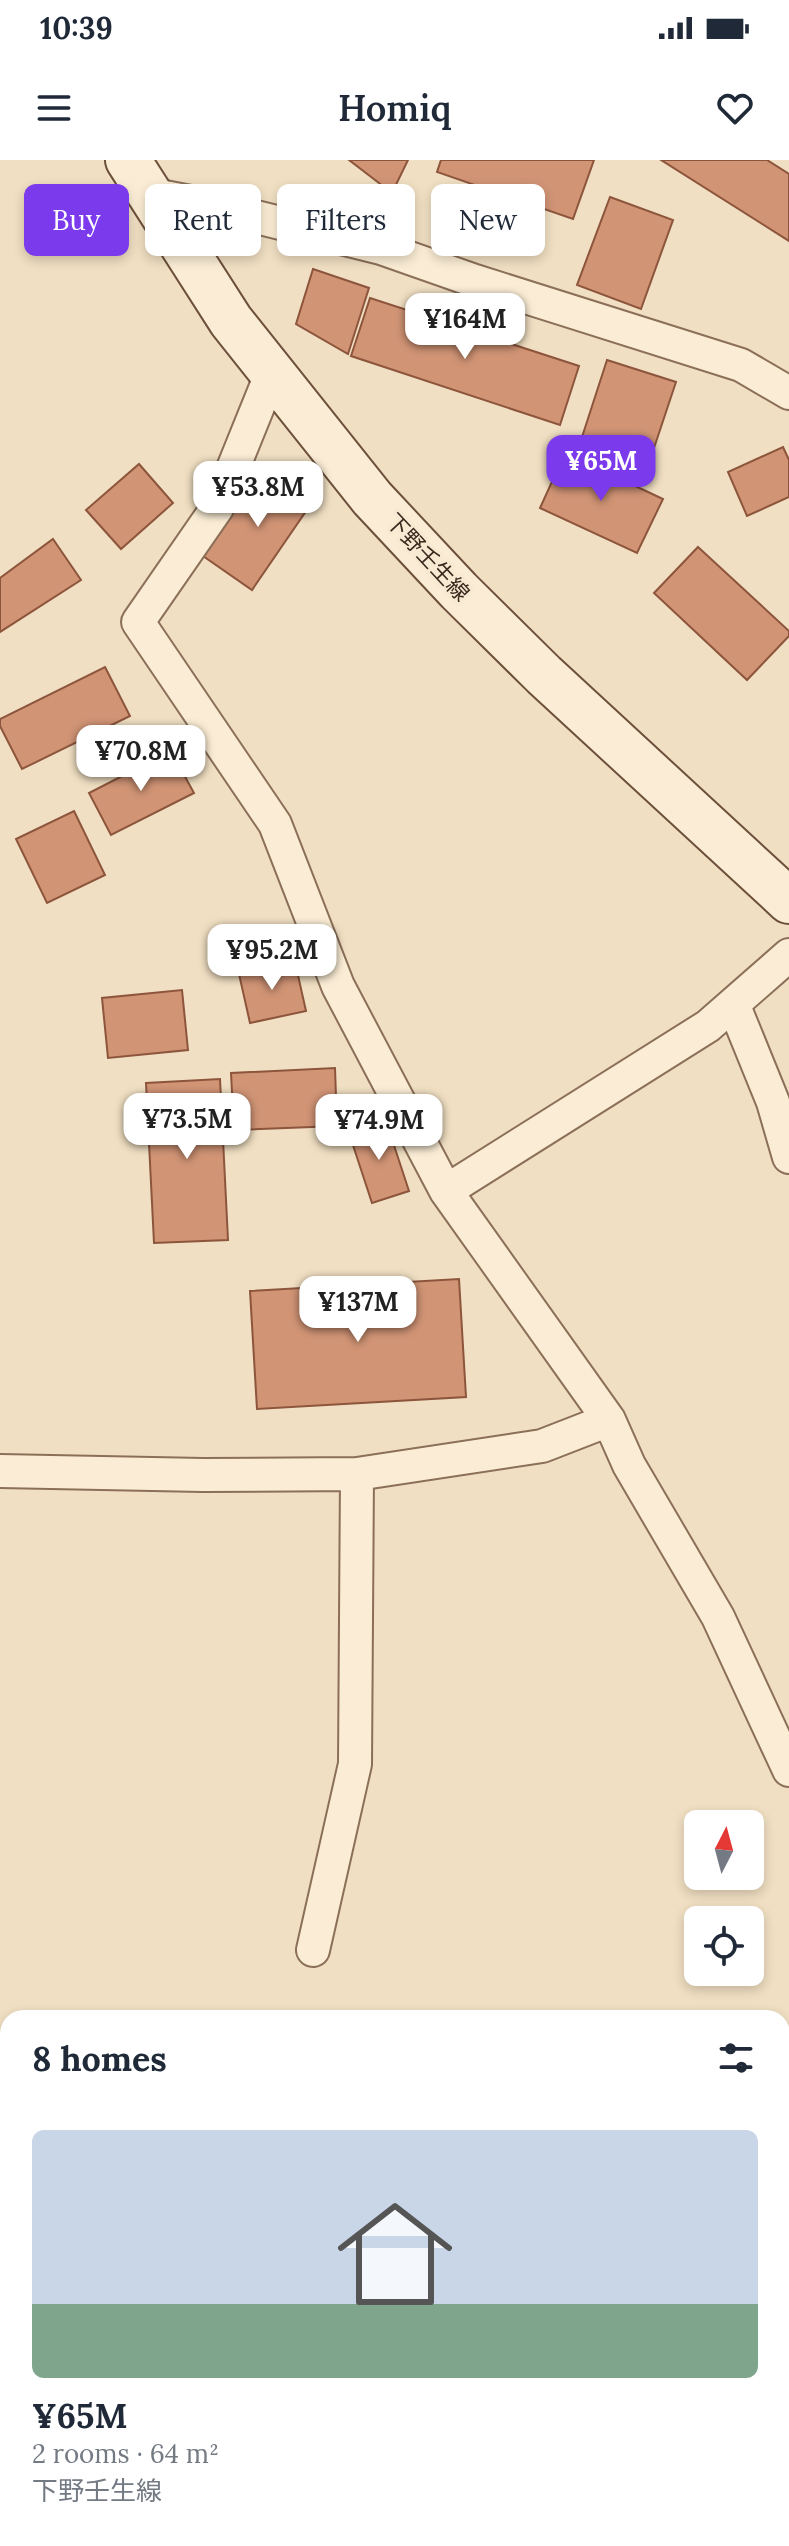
<!DOCTYPE html>
<meta charset="utf-8">
<style>
:root{--surface:#fff;--page:#f2f2f3;--text:#1f2937;--muted:#747a83;--line:#e0e1e3;--accent:#7c3aed}
body{margin:0;font-family:Lora,"Noto Sans JP",serif;background:var(--page);color:var(--text);height:100vh;display:flex;flex-direction:column;font-size:30px;white-space:nowrap}
*{box-sizing:border-box;margin:0}
p{font-size:26px;color:var(--muted)}
.icon{flex:none;width:44px;height:44px;fill:none;stroke:currentColor;stroke-width:2;stroke-linecap:round;stroke-linejoin:round}
.map{position:relative;flex:1;overflow:hidden}
.drawer{position:absolute;left:0px;top:1850px;width:790px;height:536px;display:flex;flex-direction:column;background:var(--surface);border-radius:24px 24px 0 0;box-shadow:0 4px 12px #0003}
.drawer>*{flex:none}
.hud{position:absolute;left:24px;top:24px;width:742px;height:72px;display:flex;gap:16px}
.needle{width:52px;rotate:6deg}
.buttons{position:absolute;left:684px;top:1650px;display:grid;gap:16px}
.buttons a{display:grid;place-items:center;width:80px;height:80px;border-radius:12px;background:var(--surface);box-shadow:0 4px 12px #0003;font-size:40px}
.price{position:absolute;translate:-50% -68px;padding:0 18px;border-radius:16px;background:#fff;color:#222;font-size:26px;line-height:52px;filter:drop-shadow(0 2px 4px #0008)}
.price::after{content:'';position:absolute;left:50%;top:48px;width:24px;height:18px;margin-left:-12px;background:inherit;clip-path:polygon(0 0,100% 0,50% 100%)}
.price.selected{background:var(--accent);color:#fff}
ul{padding:0;list-style:none}
li{display:grid;align-content:center;gap:16px;height:424px;padding:0 32px}
li+li{border-top:2px solid var(--line)}
li span{display:grid;place-items:center;height:248px;border-radius:12px;color:#555}
li>.icon{margin-inline-start:auto}
span .icon{width:144px;height:144px;fill:#fffc;stroke-width:1}
li b{font-size:34px}
h2{display:flex;justify-content:space-between;align-items:center;height:96px;padding:0 32px;font-size:34px}
.chip{padding:0 28px;border-radius:12px;background:var(--surface);box-shadow:0 4px 12px #0003;font-size:28px;line-height:72px}
.chip.selected{background:var(--accent);color:#fff}
.status{display:flex;justify-content:space-between;align-items:center;height:56px;padding:0 40px;background:var(--surface);direction:ltr}
.status svg{height:22px;fill:currentColor}
header{display:flex;justify-content:space-between;align-items:center;height:104px;padding:0 32px;background:var(--surface);font-size:36px;font-weight:600}
.map>svg:first-child{display:block}
</style>
<div class="status"><b>10:39</b><svg viewBox="0 0 49 12"><path d="M0 12V9h3v3zM5 12V6h3v6zM10 12V3h3v9zM15 12V0h3v12zM26 1h20v11H26zM47 4h2v5h-2z"/></svg></div>
<header><svg class="icon" aria-label="menu" viewBox="0 0 24 24"><path d="M4 6h16M4 12h16M4 18h16"/></svg>Homiq<svg class="icon" aria-label="heart" viewBox="0 0 24 24"><path d="M12 20l-8-8c-3-5 5-10 8-4 3-6 11-1 8 4z"/></svg></header>
<div class="map">
<svg width="789" height="2386" viewBox="0 0 789 2386">
<rect width="100%" height="100%" fill="#f0dfc2"/>
<!-- building -->
<path fill="#d19475" stroke="#8c553c" stroke-width="2" d="M349,0H408L392,33Z
M441,0H594L573,59L437,12Z
M661,0H767L789,14V81Z
M610,37L673,60L641,149L577,125Z
M313,109L369,128L348,194L296,164Z
M370,138L579,206L560,265L351,196Z
M607,200L676,222L650,300L582,277Z
M783,287L789,300V337L747,356L728,312Z
M565,293L663,339L637,393L540,348Z
M139,304L173,343L121,389L86,350Z
M264,308L313,341L252,430L203,396Z
M53,379L81,420L0,472V418Z
M698,387L789,471V476L747,520L654,433Z
M105,507L130,556L22,609L0,566V559Z
M171,591L194,633L111,675L89,633Z
M74,651L105,715L47,743L16,679Z
M295,802L306,851L250,863L239,814Z
M182,830L188,890L108,898L102,838Z
M335,908L337,966L234,970L231,913Z
M220,919L228,1080L154,1083L146,923Z
M386,961L409,1031L372,1043L349,973Z
M459,1119L466,1237L257,1249L250,1131Z"/>
<g fill="none" stroke-linecap="round" stroke-linejoin="round">
<!-- minor casing -->
<g stroke="#8b6f58" stroke-width="36">
<path id="minor" d="M149,34L216,47L381,88L475,121L741,205L789,233
M272,212L217,348L138,462L275,664L338,826L446,1031L609,1260L629,1305L718,1457L789,1610
M734,846L773,942L789,997
M446,1031L708,866L789,795
M0,1311L203,1315L357,1314L542,1286L609,1260
M313,1790L355,1604L357,1314"/>
</g>
<!-- secondary casing -->
<g stroke="#6d503b" stroke-width="48">
<path id="secondary" d="M128,0L231,161L372,338L459,431L544,515L789,741"/>
</g>
<!-- minor -->
<use href="#minor" stroke="#fbedd5" stroke-width="32"/>
<!-- secondary -->
<use href="#secondary" stroke="#fbedd5" stroke-width="44"/>
</g>
<g text-anchor="middle" stroke-width="7" stroke-linejoin="round" paint-order="stroke">
<!-- street labels -->
<g font-size="22" fill="#3a291d" stroke="#f7ead2">
<text transform="translate(428 397) rotate(47)" y="8">下野壬生線</text>
</g>
</g>
</svg>
<div class="buttons">
<a><svg class="needle" viewBox="-14 -14 28 28"><path d="M0-13l5 13h-10z" fill="#e53935"/><path d="M0 13l5-13h-10z" fill="#747a83"/></svg></a>
<a><svg class="icon" aria-label="locate" viewBox="0 0 24 24"><circle cx="12" cy="12" r="6"/><path d="M12 2v4M12 18v4M2 12h4M18 12h4"/></svg></a>
</div>
<b class="price" style="left:465px;top:201px">¥164M</b>
<b class="price selected" style="left:601px;top:343px">¥65M</b>
<b class="price" style="left:258px;top:369px">¥53.8M</b>
<b class="price" style="left:141px;top:633px">¥70.8M</b>
<b class="price" style="left:272px;top:832px">¥95.2M</b>
<b class="price" style="left:187px;top:1001px">¥73.5M</b>
<b class="price" style="left:379px;top:1002px">¥74.9M</b>
<b class="price" style="left:358px;top:1184px">¥137M</b>
<div class="hud">
<a class="chip selected">Buy</a>
<a class="chip">Rent</a>
<a class="chip">Filters</a>
<a class="chip">New</a>
</div>
<section class="drawer">
<h2>8 homes<svg class="icon" aria-label="filters" viewBox="0 0 24 24"><path d="M4 7h16M4 17h16"/><circle cx="9" cy="7" r="2"/><circle cx="15" cy="17" r="2"/></svg></h2>
<ul>
<li><span style="background:linear-gradient(#c9d6e8 70%,#7fa58c 0)"><svg class="icon" aria-label="home" viewBox="0 0 24 24"><path d="M3 11l9-7 9 7M6 9v11h12V9"/></svg></span><div><b>¥65M</b><p>2 rooms · 64 m²</p><p>下野壬生線</p></div></li>
</ul>
</section>
</div>
